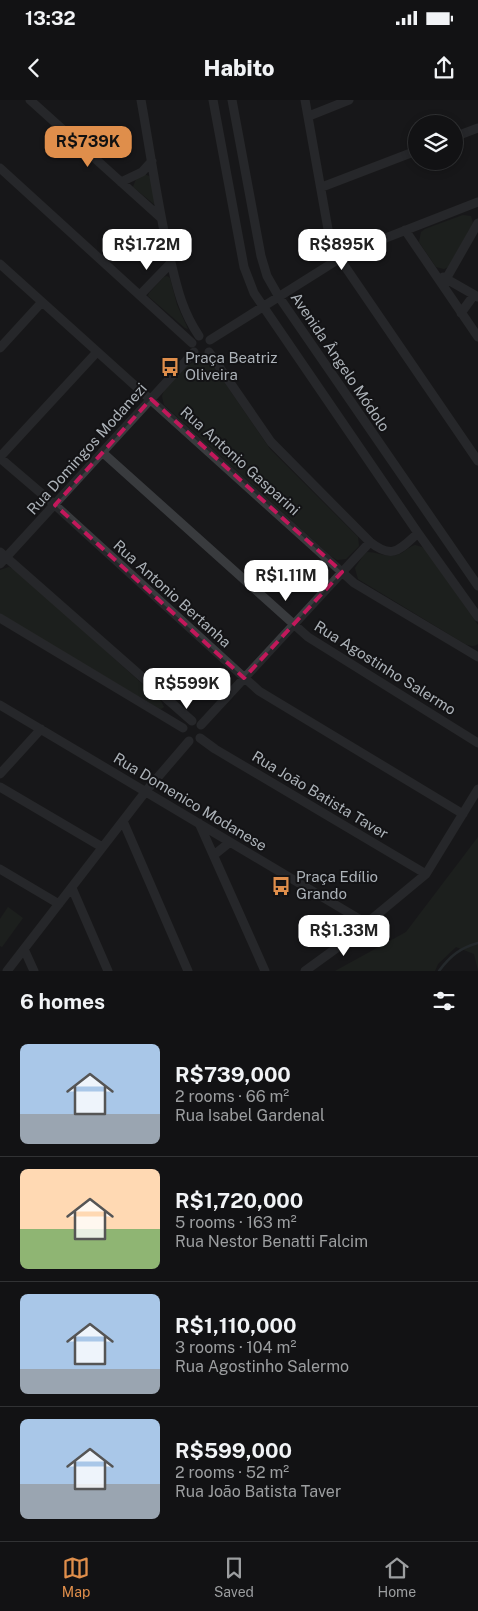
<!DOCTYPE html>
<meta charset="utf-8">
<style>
:root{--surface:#121214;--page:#1b1b1d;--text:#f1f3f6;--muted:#9c9ea0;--line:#313234;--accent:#df8e4b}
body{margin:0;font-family:"Public Sans",sans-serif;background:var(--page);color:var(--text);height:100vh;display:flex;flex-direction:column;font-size:19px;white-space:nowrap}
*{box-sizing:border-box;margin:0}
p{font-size:16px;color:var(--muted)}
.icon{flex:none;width:28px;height:28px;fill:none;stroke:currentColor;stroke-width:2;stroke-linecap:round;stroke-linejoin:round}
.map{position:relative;height:871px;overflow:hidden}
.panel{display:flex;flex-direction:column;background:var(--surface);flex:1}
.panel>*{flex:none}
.tools{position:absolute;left:408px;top:15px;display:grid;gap:10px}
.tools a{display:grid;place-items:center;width:55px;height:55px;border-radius:50%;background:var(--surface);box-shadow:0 2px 8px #0003,0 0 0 1px var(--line);font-size:25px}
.price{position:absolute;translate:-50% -42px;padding:0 11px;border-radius:10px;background:#fff;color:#222;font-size:16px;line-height:32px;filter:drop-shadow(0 1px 2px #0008)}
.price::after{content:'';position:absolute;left:50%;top:30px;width:15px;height:11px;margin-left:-8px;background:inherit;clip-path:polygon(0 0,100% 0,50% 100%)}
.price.on{background:var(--accent);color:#111}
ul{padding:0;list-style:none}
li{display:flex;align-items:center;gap:15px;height:125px;padding:0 20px}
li+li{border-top:1px solid var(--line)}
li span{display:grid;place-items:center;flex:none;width:140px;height:100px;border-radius:8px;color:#555}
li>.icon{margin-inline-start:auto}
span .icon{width:60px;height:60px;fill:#fffc;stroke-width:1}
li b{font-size:21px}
h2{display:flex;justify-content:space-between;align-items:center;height:60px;padding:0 20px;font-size:21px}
.status{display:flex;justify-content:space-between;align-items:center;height:35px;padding:0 25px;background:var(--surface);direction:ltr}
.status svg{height:14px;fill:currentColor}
header{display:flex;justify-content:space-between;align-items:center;height:65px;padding:0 20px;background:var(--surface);font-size:22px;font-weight:800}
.tabs{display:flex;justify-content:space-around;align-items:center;height:70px;border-top:1px solid var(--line);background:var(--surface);font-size:14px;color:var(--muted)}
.tabs a{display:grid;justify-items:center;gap:2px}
.tabs .on{color:var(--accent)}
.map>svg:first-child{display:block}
</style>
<div class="status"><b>13:32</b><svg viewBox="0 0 49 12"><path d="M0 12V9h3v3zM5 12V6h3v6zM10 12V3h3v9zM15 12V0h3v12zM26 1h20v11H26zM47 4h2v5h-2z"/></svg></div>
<header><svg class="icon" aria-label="back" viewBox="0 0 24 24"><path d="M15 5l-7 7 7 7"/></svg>Habito<svg class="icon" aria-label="share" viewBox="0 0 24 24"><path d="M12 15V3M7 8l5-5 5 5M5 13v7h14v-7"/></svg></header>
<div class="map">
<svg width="478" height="871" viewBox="0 0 478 871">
<rect width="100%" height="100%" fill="#18181a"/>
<!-- green -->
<path fill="#232922" d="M144,74L149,76L151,78L155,105L133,87L136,79Z
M463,115L471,116L473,123L448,167L444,169L436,167L419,142L421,132L425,129Z
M167,176L170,178L177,205L188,229L185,228L148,196L149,193L164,177Z
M199,259L204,260L214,267L270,349L358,437L359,446L346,459L337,460L331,456L164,305L162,296L164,291L188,265Z
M415,445L422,447L426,450L478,525V544C474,547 470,546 465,544L358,479L355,468L363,456L367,452C377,452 387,458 397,455C404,453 408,447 415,445Z
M9,467L19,472L161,601L164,607L161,609L158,608L0,514V470Z
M478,737V870L474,854L456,847L438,864L435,871H335L406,832Z
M8,807L23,818L2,847L0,846V819Z"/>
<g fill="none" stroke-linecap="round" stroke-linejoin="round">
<!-- stream -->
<path stroke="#333d41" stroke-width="2.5" d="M439,871C450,856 460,848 478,843"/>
<!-- minor -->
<path stroke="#393b3e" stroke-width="9" d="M30,0L161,118
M141,0C150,50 157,101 168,150C176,182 180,208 199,236
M213,0L244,167L254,193L418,433L478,517
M232,0L261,156L267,176L279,197L478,486
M305,0L331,146L478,361
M309,16L349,0
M454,37L478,28
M0,68L192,243
M121,82L142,72L152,61
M322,87L416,51
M405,130L478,237
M0,164L354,483L478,557
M443,177L478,197
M446,179L478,123
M140,195L171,163
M461,213L474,195
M210,240L350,152L478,102
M0,248L42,202
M209,252L271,342L370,442C393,460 399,450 418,433
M102,352L308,537L478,643
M0,357L97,252
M0,358L55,405L259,591L463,714
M0,452L192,621
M0,464L194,252
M0,518L183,628
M0,605L366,823
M201,625L370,442
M200,638L215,649L426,774
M0,674L41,629
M0,687L102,747
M123,721L188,871
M199,723L265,871
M214,755L230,742
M0,769L59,804
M72,788L108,871
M24,849L34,871
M7,871L146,691L189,641
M305,871L338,847L426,774L478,689"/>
</g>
<!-- marked area -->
<path d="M0 0H478V871H0ZM151,299L342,472L244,578L55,405Z" fill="#18181a" fill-opacity=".55" fill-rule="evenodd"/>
<path fill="none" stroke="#c2185b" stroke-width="4" stroke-dasharray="10 6" stroke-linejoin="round" d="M151,299L342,472L244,578L55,405Z"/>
<!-- icons -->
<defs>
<g id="bus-bare" transform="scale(1.5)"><path d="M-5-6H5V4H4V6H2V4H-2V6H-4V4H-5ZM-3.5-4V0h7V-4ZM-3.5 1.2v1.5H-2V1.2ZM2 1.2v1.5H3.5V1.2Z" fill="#df8e4b" stroke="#131315" stroke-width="2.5" paint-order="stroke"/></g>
</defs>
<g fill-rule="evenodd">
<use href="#bus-bare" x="170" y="267"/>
<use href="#bus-bare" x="281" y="786"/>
</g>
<g text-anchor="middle" stroke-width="4" stroke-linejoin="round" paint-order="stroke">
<!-- poi labels -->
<g font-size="15" fill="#acb2b8" stroke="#131315" text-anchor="start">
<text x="185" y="263">Praça Beatriz<tspan x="185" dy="17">Oliveira</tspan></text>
<text x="296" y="782">Praça Edílio<tspan x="296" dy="17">Grando</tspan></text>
</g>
<!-- street labels -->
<g font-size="15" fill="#acb2b8" stroke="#131315">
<text transform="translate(340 262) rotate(56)" y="5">Avenida Ângelo Módolo</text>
<text transform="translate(87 349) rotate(-48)" y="5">Rua Domingos Modanezi</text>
<text transform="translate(240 361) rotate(42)" y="5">Rua Antonio Gasparini</text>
<text transform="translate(172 494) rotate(42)" y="5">Rua Antonio Bertanha</text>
<text transform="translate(385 568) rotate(32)" y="5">Rua Agostinho Salermo</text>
<text transform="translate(320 695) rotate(31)" y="5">Rua João Batista Taver</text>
<text transform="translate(190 702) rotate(31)" y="5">Rua Domenico Modanese</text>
</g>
</g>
</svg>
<div class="tools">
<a><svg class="icon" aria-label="layers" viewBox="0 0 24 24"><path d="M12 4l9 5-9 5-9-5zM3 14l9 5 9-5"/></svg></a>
</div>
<b class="price on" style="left:88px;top:68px">R$739K</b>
<b class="price" style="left:147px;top:171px">R$1.72M</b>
<b class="price" style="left:342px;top:171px">R$895K</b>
<b class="price" style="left:286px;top:502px">R$1.11M</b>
<b class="price" style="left:187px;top:610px">R$599K</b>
<b class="price" style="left:344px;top:857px">R$1.33M</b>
</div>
<section class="panel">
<h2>6 homes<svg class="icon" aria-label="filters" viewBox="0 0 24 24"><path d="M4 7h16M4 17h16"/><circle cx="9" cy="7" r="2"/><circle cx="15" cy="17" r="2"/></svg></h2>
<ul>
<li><span style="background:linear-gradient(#a9c7e8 70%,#9aa5b1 0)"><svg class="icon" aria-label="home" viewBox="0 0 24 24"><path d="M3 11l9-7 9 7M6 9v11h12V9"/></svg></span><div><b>R$739,000</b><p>2 rooms · 66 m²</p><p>Rua Isabel Gardenal</p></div></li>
<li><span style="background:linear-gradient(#ffd9b3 60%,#8fb573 0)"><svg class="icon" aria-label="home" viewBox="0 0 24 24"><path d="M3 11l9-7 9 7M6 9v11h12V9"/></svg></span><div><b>R$1,720,000</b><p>5 rooms · 163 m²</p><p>Rua Nestor Benatti Falcim</p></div></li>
<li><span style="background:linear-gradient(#a9c7e8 75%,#9aa5b1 0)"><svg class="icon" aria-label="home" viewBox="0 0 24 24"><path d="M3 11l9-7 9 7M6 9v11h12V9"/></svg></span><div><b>R$1,110,000</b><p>3 rooms · 104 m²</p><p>Rua Agostinho Salermo</p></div></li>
<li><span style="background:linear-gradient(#a9c7e8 65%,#9aa5b1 0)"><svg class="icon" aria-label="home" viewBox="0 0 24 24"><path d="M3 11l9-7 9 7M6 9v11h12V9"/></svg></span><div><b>R$599,000</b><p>2 rooms · 52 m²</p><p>Rua João Batista Taver</p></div></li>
</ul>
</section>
<nav class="tabs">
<a class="on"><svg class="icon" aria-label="map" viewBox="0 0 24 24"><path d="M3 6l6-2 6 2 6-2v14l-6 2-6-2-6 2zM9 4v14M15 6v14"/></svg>Map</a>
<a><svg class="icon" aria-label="saved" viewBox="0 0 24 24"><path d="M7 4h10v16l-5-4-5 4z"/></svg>Saved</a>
<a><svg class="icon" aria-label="home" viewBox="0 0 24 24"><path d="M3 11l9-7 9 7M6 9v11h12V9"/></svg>Home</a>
</nav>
